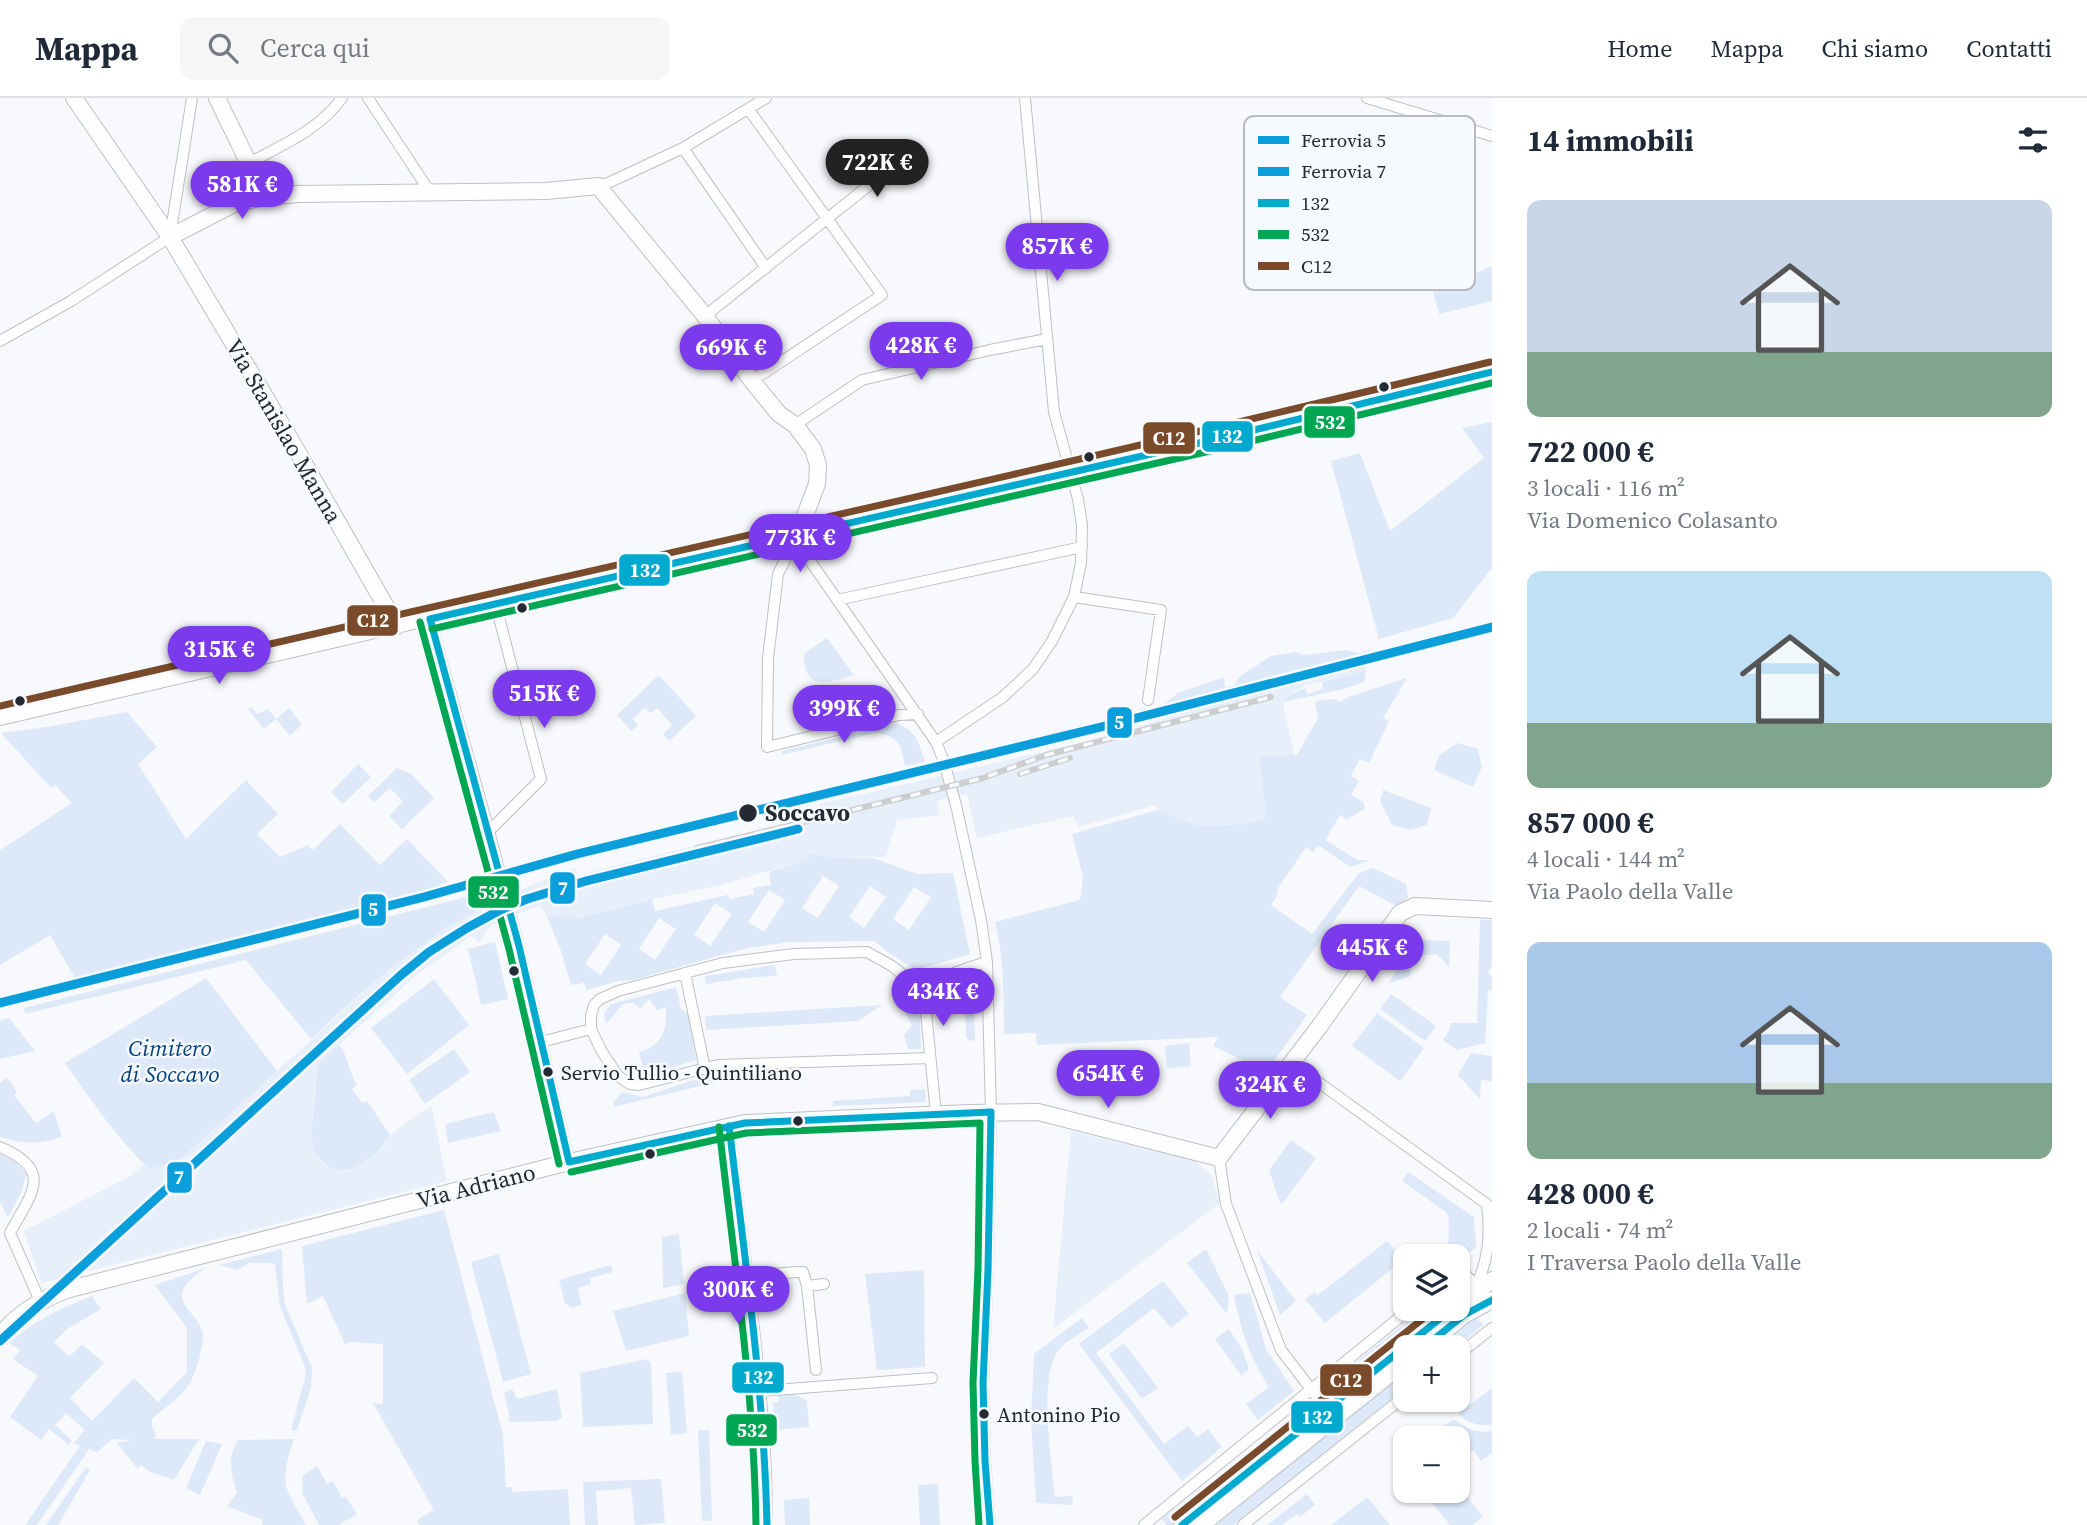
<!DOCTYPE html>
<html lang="it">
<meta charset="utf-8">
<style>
:root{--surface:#fff;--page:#f6f6f7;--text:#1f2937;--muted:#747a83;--line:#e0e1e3;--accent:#7c3aed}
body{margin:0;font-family:"Source Serif 4",serif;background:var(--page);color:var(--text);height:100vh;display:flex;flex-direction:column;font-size:26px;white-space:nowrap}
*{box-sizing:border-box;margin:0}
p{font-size:23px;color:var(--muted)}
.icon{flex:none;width:38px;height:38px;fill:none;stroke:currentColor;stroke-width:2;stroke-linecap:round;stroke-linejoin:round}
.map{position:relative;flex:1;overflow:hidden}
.details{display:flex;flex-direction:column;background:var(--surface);width:595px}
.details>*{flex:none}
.fabs{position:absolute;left:1393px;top:1146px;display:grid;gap:14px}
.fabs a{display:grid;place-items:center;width:77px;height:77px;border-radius:14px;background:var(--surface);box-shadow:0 2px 5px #0004;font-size:35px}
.price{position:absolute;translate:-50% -60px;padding:0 16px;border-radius:24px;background:var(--accent);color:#fff;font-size:23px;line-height:46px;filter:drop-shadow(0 2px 4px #0008)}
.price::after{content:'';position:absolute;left:50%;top:42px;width:21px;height:16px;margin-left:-10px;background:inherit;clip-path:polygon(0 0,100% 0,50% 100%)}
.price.active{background:#222;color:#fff}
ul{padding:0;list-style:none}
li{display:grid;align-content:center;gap:14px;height:371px;padding:0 35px}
li span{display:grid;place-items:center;height:217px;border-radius:14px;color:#555}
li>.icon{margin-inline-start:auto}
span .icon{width:126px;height:126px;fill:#fffc;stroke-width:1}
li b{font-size:30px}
h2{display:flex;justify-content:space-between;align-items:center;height:84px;padding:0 35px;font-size:30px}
header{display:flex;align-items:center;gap:42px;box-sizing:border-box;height:98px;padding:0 35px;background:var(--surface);border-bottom:2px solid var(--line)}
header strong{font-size:33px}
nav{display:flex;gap:38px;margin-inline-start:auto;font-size:24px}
.search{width:490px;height:63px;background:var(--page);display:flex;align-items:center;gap:18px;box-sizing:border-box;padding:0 24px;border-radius:14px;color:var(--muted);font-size:26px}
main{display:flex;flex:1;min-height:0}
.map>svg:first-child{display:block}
</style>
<header>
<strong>Mappa</strong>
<div class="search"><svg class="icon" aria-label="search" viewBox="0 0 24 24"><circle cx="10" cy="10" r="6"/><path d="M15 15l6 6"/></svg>Cerca qui</div>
<nav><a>Home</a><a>Mappa</a><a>Chi siamo</a><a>Contatti</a></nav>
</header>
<main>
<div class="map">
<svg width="1492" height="1427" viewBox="0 0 1492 1427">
<rect width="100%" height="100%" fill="#f7f9fc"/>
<!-- built -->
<path fill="#e7f0fa" d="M1368,564L1366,572L1304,588L1288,598L1283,604L1294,657L1259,659L1266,720L1245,726L1199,728L1157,712L1156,707L1079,729L1073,718L977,740L967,696L937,703L940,717L897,722L886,759L835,760L810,755L809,761L721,787L630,806L576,820L562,816L547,818L539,807L489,829L479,845L471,838L419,875L318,966L312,1022V1041L318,1060L323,1066L339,1073H348L375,1056L384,1048L390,1037L431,1007L447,1083L41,1185L24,1133L130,1078L144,1066L149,1071L179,1063L385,874L425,844L480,809L575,769L577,777L822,716L820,706L1106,639L1217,604Z
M1071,1033L1195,1063L1211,1076L1220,1105L1053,1231Z"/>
<!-- green -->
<path fill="#dde8f8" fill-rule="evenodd" d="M1492,168V203L1439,216L1433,194Z
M1492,324V470L1453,520L1379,541L1331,363L1360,355L1390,433L1484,360L1462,330Z
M827,540L854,577C830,584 803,595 804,556Z
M1371,551L1369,557L1137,617L1139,611L1161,608L1178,595L1224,579L1225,589L1235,587L1239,579L1271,558L1295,554L1305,557L1345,552L1359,555Z
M1366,572L1364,584L1344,591L1283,604L1288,598L1305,590L1308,596L1323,591L1322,584Z
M659,577L696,618L669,643L663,636L672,627L657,610L651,615L644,610L633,621L638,627L631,633L617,617Z
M1407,580L1383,620L1389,623L1369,665L1360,661L1351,678L1359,683L1351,697L1363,704L1365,710L1347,722L1340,717L1325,742L1357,762H1370L1350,769L1318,747L1313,754L1306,749L1278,790L1276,800L1271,807L1312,836L1359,775L1373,770L1406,786L1408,799L1400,810L1359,788L1280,899L1307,917L1266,974L1213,948L1218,939L1037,947L1036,935L1004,936C1004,898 1004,861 995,824L1080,802L1083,779L1072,736L1157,712L1199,728L1245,726L1266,720L1259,658L1297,657L1318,620L1315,603L1336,601L1339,604L1351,598Z
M251,609L258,616L268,611L276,621L289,610L302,626L290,638L276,621L264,631L248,611Z
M127,614L157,649L138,666L186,741L246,682L278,716L257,736L280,759L308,747L313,752L340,726L380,767L407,741L448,784L439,787L444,790L75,880L50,837L0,867V752L72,705L55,687L51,690L1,635L47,629Z
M896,625C917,632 919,646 925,664L905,668C902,647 897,636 874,635L782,657V653Z
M1457,645L1478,651L1482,669L1473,689L1434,672L1439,658Z
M358,666L371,679L343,706L331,694Z
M397,670L411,676L434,700L402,731L389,718L403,703L390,690L374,704L368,698Z
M1383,692L1431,710L1427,727L1410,732L1392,727L1380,703Z
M810,755L835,760H873L917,776L953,775L970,856L916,872L889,855L875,843L790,844L747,850L633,882L618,883L587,892L584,885L571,887L561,853L547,818L562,816L576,820L652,801L655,813L728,797L730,801L754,796L753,790L771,787L769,774L809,761ZM823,778L839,788L818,820L802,810ZM870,788L886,799L864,830L849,819ZM914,789L931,799L909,832L893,821ZM769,792L785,802L764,834L748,824ZM715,805L732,816L710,848L694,837ZM659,820L676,831L655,862L639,851ZM605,836L621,847L601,877L585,866Z
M470,798L475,813C414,847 362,893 311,941L246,862L25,916L24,910Z
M1480,822H1492V867L1488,874L1492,880V892H1488L1485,945L1457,952L1443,942L1450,931L1451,925H1477Z
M1418,842L1450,843L1449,869L1437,856C1419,857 1412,859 1410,878L1388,886Z
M495,844L508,901L481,907L468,851Z
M775,867L777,878L742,880L706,886L705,878Z
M206,880L277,973L179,1063L149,1071C116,1039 91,1002 65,965Z
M434,881L469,927L407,976L371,930Z
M973,881L975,943L969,942L966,939L965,901H959L958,895H944L946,888Z
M676,889L681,911L689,916L696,962L645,978L639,954C663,948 667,932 666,909L657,912L649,901L640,911C635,904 631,904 623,906L606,926L604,916L610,907L616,905Z
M1391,896L1436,928L1425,943L1380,911Z
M906,904L915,908L920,919L921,951H908L904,937L912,927L903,911Z
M882,907L858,923L706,932L705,918Z
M1377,915L1424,950L1400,983L1352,948Z
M9,920L35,953L0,961V922Z
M1189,945L1191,968L1167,970L1165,948Z
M339,947C349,959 348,973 357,987L352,991L362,1005L367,1003L390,1037C382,1053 369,1060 354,1069C345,1074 338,1074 329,1069C304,1055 313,1021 315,999C316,988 316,977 318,966Z
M454,951L470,974L425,1006L409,982Z
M1471,955L1492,958V983L1481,982L1480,1001L1458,977Z
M7,979L17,994L14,997L36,1025L54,1013L62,1039C36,1047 26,1046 0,1039V985Z
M715,979L717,984L614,1009L613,1004L622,994L643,999L690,983Z
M925,991L926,1004L833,1008V1003L910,998V992Z
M494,1014L501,1033L448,1045L445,1026Z
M1291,1042L1316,1060L1282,1106L1280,1105L1269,1072Z
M0,1056L16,1064L26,1076L22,1093L8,1119L0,1104Z
M1408,1074L1474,1119L1476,1149L1458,1165V1158H1448L1449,1121L1446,1114L1402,1083Z
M444,1112L503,1337L506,1389H512V1394L568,1391L570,1427H420L417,1422L434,1412L373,1305L383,1306V1246L350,1244L345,1246L323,1198L307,1206L302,1148Z
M679,1136L684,1186L663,1190L662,1139Z
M1387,1143L1403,1162L1325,1225L1305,1201L1315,1194L1318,1197Z
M282,1151L283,1189L285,1207L312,1270L311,1290L297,1332H291L306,1276L305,1269L280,1208L275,1167L272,1165H249L237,1172L219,1167Z
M1206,1151L1229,1198L1227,1216L1187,1165Z
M1257,1152L1296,1203L1280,1217Z
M499,1156L531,1276L503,1284L471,1164Z
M611,1167L613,1174L590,1180L591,1186L578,1190L582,1207L572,1210L565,1205L559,1182Z
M206,1170C153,1203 205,1213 203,1241C201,1257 195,1280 185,1292C176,1303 162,1311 152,1321V1329L156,1336L154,1341H199L174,1382L151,1374L140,1367L138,1371L117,1345L132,1342L112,1341L97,1354L89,1351L37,1427H25L80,1348L74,1345L85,1332L66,1315L55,1327L72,1343L69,1347L49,1331L41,1342L10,1319L38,1278L13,1261L20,1252L9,1245C34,1223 61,1210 92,1198L101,1211L67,1231L54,1244L69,1259L82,1246L104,1265L70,1300L92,1323L134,1280L158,1304L187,1274V1230L155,1187Z
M924,1172L925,1269L877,1272L865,1176Z
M1163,1183L1189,1216L1171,1230L1154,1210L1096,1255L1164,1346L1188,1328L1198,1339L1208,1331L1222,1349L1182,1383L1079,1246Z
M685,1195L689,1238L626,1253L613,1213Z
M1250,1195L1266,1251L1294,1293L1258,1322L1246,1306L1269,1289C1248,1255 1242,1236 1234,1197Z
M1422,1211H1441L1329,1301L1321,1292Z
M1475,1217L1483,1227L1456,1249L1435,1250Z
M1082,1220L1089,1230C1080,1236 1065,1243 1058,1253C1038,1280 1052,1365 1055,1399L1072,1398L1073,1407L1036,1405L1031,1322L1034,1256Z
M1229,1231L1242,1251L1249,1271L1241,1277L1215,1241Z
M1124,1245L1158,1290L1142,1301L1109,1256Z
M647,1261L651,1266L653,1326L583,1329L580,1275Z
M1405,1273V1290L1234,1427H1212Z
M682,1274L687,1335L671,1337L666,1275Z
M1492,1290V1327C1477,1328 1469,1325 1458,1316Z
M512,1291L517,1301L557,1291L562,1319L557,1323L509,1324V1315L504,1295Z
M793,1295L807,1303L809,1329L775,1332L773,1305L779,1304L778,1296Z
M1307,1308L1313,1315L1173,1427H1167L1162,1421Z
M1454,1321C1465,1330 1477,1336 1492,1333V1355L1481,1363L1473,1352L1458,1364V1340H1433L1431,1337Z
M698,1332H709L712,1423H702Z
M294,1341C279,1387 283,1386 306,1427H262L263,1422L227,1408L237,1395C231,1377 227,1358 238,1342Z
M206,1343L222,1346L200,1397L186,1390Z
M317,1368L327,1386L333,1383L342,1400L346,1399L357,1416L339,1427H319L302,1395L303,1377Z
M86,1369L90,1372L58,1427H46Z
M661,1381L665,1425L635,1427L631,1390L596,1393L598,1427H585L583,1384Z
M938,1386L940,1427H920L918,1387Z
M1458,1387L1483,1419L1472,1427H1450L1423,1393H1458Z
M1307,1396L1315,1407L1300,1419L1297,1416L1282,1427H1267Z
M1367,1399L1390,1427H1331Z
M809,1400L810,1427H785L784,1402Z"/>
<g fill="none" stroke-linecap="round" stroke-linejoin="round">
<!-- street casing -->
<g stroke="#bdc1c6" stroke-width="12">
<path id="street" d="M368,0L430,94
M1367,0L1492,38
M749,12L882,197L752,283
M683,50L766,170
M249,65C282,47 319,32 342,0
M598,88L608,85L683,50L766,0
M705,218L907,57
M0,243L71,203L170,139L192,0
M795,327L862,282L990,252L1047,241
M798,436L806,457L936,644L943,661L956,707L981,822L987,864L991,1014L988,1172L983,1285L985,1363L990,1427
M798,436L778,476L768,560L767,649L899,617L918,616
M1074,499L1161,512L1148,602
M837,502L1082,449
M430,521L489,733L519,848L569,1064
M936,644L1003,599L1033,571L1052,543L1074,499L1081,465L1082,427L1078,401L1054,314L1025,0
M489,733L541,681L495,504
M685,875L705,971
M924,894L892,868L867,854L794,856L723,865L618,893L600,901L594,907L591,918V931L601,952L618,978L630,986L639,987L718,967L930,960
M541,944L591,931
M1292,965L1492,1110
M936,1016L924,894C943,877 963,871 987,864
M729,1028C744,1161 767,1293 767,1427
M0,1049C55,1072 31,1096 10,1135L40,1203
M1219,1060L1226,1106L1281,1252L1330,1316
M1458,1176C1469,1175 1475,1185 1473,1195
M748,1178L797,1174H803L807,1188L824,1186
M807,1188L816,1272
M1474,1193C1488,1164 1491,1139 1487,1107
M1458,1257L1492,1230
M761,1293L932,1280
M1144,1427L1410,1211
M1243,1427L1405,1298"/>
</g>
<!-- secondary casing -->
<g stroke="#bdc1c6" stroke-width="18">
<path id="secondary" d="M74,0L170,139L289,339L397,528
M217,0L265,99
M170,139L232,107L258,100L297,96L546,93L598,88L705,218L752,283L779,316L795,327L813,351L818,367L817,386L798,436
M0,619L439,517L1221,340L1492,274
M1458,1207L1492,1182
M0,1238C18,1215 39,1203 66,1192L569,1064L745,1025L969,1015L1038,1014L1219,1060L1319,929L1400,815L1415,808L1492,812
M1424,1250L1464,1217L1492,1202
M1182,1427L1452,1211
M1201,1427L1405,1264"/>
</g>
<!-- street -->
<use href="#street" stroke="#fefeff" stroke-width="10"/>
<!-- secondary -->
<use href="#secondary" stroke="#fefeff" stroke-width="16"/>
<!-- rail casing -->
<g stroke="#cdcecf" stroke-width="6">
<path id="rail" d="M1020,676L1070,660
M697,750L983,680L1046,657L1271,599"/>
</g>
<!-- rail -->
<use href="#rail" stroke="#f6f9fd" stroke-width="3.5" stroke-dasharray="10" stroke-linecap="butt"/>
<!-- bus-1 casing -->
<g stroke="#f6f9fd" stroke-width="12">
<path id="bus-1" d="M430,521L1221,340L1492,274
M430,521L519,848L569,1064
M729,1028C745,1161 764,1293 767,1427
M569,1064L745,1025L991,1014L988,1172L983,1285L985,1363L990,1427
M1433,1242L1464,1217L1492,1202
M1182,1427L1452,1211"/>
</g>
<!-- bus-2 casing -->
<g stroke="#f6f9fd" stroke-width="12">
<path id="bus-2" d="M420,524L509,851L559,1066
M432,531L1223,350L1492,285
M719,1029C734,1162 754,1293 756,1427
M571,1074L746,1035L980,1025L978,1172L973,1285L975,1363L979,1427"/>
</g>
<!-- bus-3 casing -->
<g stroke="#f6f9fd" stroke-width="12">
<path id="bus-3" d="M0,608C496,493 994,384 1490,264
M1175,1419L1435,1211"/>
</g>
<!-- bus-1 -->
<use href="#bus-1" stroke="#00a9ce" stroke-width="7"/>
<!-- bus-2 -->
<use href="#bus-2" stroke="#00a651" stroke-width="7"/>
<!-- bus-3 -->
<use href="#bus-3" stroke="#7a4b2a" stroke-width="7"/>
<!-- rail-1 casing -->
<g stroke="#f6f9fd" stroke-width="14">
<path id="rail-1" d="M0,905L424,799L577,756L1101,629L1492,529"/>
</g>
<!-- rail-2 casing -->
<g stroke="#f6f9fd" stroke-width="14">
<path id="rail-2" d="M0,1243L401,877L429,854L467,830L500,812L527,801L586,783L798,731"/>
</g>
<!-- rail-1 -->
<use href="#rail-1" stroke="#0a9eda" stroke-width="9"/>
<!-- rail-2 -->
<use href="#rail-2" stroke="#0a9eda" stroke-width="9"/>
</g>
<!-- markers -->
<g fill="#242a32" stroke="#f6f9fd" stroke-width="2.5">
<circle cx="1384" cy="289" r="6"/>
<circle cx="1089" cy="359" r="6"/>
<circle cx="522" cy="510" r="6"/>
<circle cx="20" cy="603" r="6"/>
<circle cx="748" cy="715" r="10"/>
<circle cx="514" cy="873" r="6"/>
<circle cx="548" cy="974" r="6"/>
<circle cx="798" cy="1023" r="6"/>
<circle cx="650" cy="1056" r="6"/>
<circle cx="984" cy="1316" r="6"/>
</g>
<g text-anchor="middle" stroke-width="5" stroke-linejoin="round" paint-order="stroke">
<!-- bus labels -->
<g font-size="21" fill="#242a32" stroke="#f6f9fd" text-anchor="start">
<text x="561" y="982">Servio Tullio - Quintiliano</text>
<text x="997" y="1324">Antonino Pio</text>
</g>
<!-- street labels -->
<g font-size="23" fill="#242a32" stroke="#f6f9fd">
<text transform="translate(284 333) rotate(60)" y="8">Via Stanislao Manna</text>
<text transform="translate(476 1088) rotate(-14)" y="8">Via Adriano</text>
</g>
<!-- stop labels -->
<g font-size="23" font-weight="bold" fill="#242a32" stroke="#f6f9fd" text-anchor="start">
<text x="765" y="723">Soccavo</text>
</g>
<!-- park labels -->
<g font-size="23" font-style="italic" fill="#04417f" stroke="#f6f9fd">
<text x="170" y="958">Cimitero<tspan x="170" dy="26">di Soccavo</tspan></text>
</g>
</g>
<!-- legend -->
<rect x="1244" y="18" width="231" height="174" rx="10" fill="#f6f9fd" stroke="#b7bbc0" stroke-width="2"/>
<rect x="1258" y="38" width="31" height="8" fill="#0a9eda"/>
<rect x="1258" y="69" width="31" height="9" fill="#0a9eda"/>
<rect x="1258" y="101" width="31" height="8" fill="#00a9ce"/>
<rect x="1258" y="132" width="31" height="9" fill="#00a651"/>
<rect x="1258" y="164" width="31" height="8" fill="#7a4b2a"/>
<g font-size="19" fill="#242a32">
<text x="1301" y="49">Ferrovia 5</text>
<text x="1301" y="80">Ferrovia 7</text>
<text x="1301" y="112">132</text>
<text x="1301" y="143">532</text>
<text x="1301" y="175">C12</text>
</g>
<g stroke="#f6f9fd" stroke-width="2.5">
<rect x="1303" y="307" width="53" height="34" rx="7" fill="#00a651"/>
<rect x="1201" y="322" width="53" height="33" rx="7" fill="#00a9ce"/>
<rect x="1142" y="323" width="54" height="34" rx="7" fill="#7a4b2a"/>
<rect x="618" y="455" width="53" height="34" rx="7" fill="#00a9ce"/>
<rect x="346" y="506" width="53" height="33" rx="7" fill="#7a4b2a"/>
<rect x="1106" y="608" width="27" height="33" rx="7" fill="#0a9eda"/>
<rect x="549" y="773" width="27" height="34" rx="7" fill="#0a9eda"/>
<rect x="467" y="777" width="53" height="34" rx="7" fill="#00a651"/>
<rect x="360" y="795" width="27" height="34" rx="7" fill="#0a9eda"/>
<rect x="166" y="1063" width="27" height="33" rx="7" fill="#0a9eda"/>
<rect x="731" y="1263" width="54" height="33" rx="7" fill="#00a9ce"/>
<rect x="1319" y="1265" width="54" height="34" rx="7" fill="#7a4b2a"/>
<rect x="1290" y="1302" width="54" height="34" rx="7" fill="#00a9ce"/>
<rect x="725" y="1315" width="53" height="34" rx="7" fill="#00a651"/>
</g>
<g font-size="19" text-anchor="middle" font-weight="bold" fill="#fff">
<text x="1330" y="331">532</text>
<text x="1227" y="345">132</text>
<text x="1169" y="347">C12</text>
<text x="645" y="479">132</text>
<text x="373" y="529">C12</text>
<text x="1119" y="631">5</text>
<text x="563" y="797">7</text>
<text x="493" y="801">532</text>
<text x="373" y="818">5</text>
<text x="179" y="1086">7</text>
<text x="758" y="1286">132</text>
<text x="1346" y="1289">C12</text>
<text x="1317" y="1326">132</text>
<text x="752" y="1339">532</text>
</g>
</svg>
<div class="fabs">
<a><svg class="icon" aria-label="layers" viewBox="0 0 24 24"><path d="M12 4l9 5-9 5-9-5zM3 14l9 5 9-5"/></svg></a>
<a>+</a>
<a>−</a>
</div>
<b class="price active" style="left:877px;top:101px">722K €</b>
<b class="price" style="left:242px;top:123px">581K €</b>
<b class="price" style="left:1057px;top:185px">857K €</b>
<b class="price" style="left:921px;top:284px">428K €</b>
<b class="price" style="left:731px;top:286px">669K €</b>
<b class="price" style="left:800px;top:476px">773K €</b>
<b class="price" style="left:219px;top:588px">315K €</b>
<b class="price" style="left:544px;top:632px">515K €</b>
<b class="price" style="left:844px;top:647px">399K €</b>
<b class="price" style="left:1372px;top:886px">445K €</b>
<b class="price" style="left:943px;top:930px">434K €</b>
<b class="price" style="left:1108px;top:1012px">654K €</b>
<b class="price" style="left:1270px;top:1023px">324K €</b>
<b class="price" style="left:738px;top:1228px">300K €</b>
</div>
<section class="details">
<h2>14 immobili<svg class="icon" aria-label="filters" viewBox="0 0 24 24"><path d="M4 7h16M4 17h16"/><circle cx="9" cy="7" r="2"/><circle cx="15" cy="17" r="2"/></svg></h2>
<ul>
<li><span style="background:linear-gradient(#c9d6e8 70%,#7fa58c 0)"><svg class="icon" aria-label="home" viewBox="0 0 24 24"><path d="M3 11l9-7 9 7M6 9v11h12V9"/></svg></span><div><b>722 000 €</b><p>3 locali · 116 m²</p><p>Via Domenico Colasanto</p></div></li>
<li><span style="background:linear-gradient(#bfe0f5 70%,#7fa58c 0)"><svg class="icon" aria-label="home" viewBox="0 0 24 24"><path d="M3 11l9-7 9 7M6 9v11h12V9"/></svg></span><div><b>857 000 €</b><p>4 locali · 144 m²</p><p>Via Paolo della Valle</p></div></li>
<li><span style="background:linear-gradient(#a9c7e8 65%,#7fa58c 0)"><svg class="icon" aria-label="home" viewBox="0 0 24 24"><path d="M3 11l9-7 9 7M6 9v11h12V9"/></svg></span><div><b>428 000 €</b><p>2 locali · 74 m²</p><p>I Traversa Paolo della Valle</p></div></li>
</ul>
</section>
</main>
